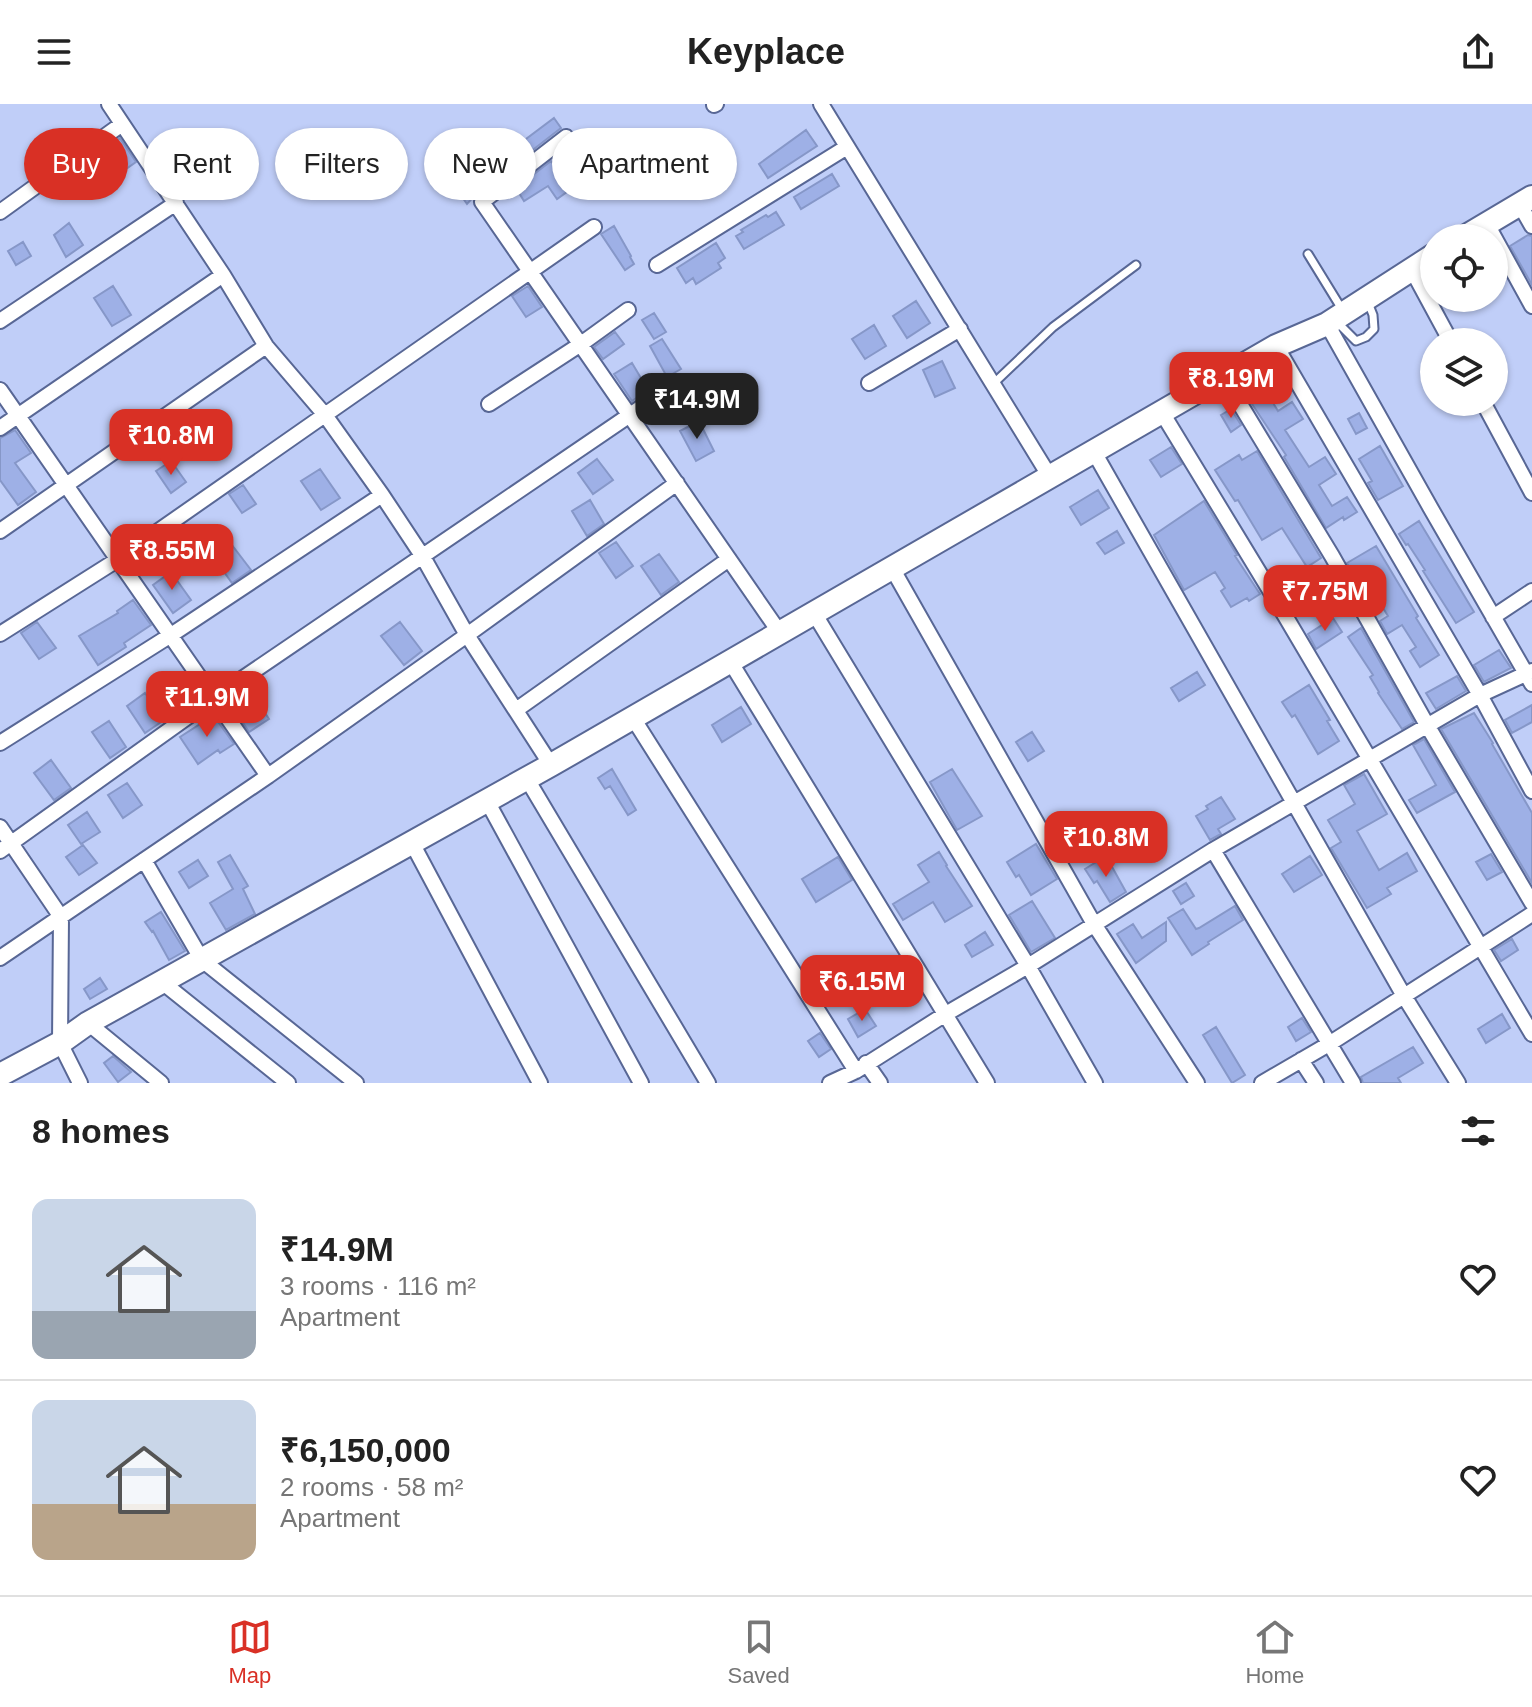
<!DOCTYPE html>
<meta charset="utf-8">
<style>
:root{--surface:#fff;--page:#f2f2f2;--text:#222;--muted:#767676;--line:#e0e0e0;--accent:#d93025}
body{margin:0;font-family:Arial,sans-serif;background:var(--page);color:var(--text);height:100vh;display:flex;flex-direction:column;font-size:30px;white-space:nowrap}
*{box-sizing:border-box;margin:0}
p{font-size:26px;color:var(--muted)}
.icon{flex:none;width:44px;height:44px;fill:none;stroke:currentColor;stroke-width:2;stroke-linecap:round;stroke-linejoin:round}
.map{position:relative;height:979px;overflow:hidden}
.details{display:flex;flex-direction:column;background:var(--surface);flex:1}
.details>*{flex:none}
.guide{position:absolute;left:24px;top:24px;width:800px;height:72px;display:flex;gap:16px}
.fabs{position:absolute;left:1420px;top:120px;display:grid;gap:16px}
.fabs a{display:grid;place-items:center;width:88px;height:88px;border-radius:50%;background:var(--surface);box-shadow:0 2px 6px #0004;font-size:40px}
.price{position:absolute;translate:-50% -68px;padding:0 18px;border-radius:16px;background:var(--accent);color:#fff;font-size:26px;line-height:52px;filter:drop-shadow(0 2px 4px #0008)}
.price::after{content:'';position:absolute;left:50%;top:48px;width:24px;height:18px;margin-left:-12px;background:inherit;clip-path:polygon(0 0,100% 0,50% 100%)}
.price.current{background:#222;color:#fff}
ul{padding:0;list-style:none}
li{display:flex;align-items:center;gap:24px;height:200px;padding:0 32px}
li+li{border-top:2px solid var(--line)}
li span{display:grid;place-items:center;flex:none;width:224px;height:160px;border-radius:16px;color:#555}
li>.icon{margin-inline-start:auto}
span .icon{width:96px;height:96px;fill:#fffc;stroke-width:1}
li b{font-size:34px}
h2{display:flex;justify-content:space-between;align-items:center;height:96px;padding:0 32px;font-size:34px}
.chip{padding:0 28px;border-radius:36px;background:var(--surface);box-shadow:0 2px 6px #0004;font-size:28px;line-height:72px}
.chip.current{background:var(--accent);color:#fff}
header{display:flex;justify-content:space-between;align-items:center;height:104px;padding:0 32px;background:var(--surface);font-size:36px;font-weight:700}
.menu{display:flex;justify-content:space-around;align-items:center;height:112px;border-top:2px solid var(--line);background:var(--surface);font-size:22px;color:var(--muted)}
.menu a{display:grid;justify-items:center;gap:4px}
.menu .current{color:var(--accent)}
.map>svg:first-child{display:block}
</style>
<header><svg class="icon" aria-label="menu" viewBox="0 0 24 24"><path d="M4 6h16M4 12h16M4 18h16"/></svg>Keyplace<svg class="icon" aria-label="share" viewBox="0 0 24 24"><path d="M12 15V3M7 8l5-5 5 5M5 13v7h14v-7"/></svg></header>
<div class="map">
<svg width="1532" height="979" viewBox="0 0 1532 979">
<rect width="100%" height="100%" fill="#c0cef8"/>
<!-- building -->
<path fill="#9eb0e6" stroke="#8697c8" stroke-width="2" d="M554,14L561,24L476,90L467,100L460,90L493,66L490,62Z
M806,26L817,42L768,74L759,60Z
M120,34L136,58L112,75L114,77L99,87L82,61Z
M551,57L571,85L557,95L548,82L524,97L516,84Z
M832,70L839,82L801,105L794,93Z
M776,108L784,121L744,145L736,132L743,128L741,126L766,111L768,113Z
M69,119L83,141L66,153L54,131Z
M614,122L631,152L630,153L634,160L625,166L601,130Z
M1528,131L1532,132V181L1510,142Z
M23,138L31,152L16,161L8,147Z
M716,139L725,154L718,159L721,164L696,180L693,174L686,179L677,164Z
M113,182L131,211L112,222L94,194Z
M528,182L542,203L526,213L512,192Z
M916,197L930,219L907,234L893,212Z
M654,209L666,228L654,235L642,216Z
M874,221L886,242L865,255L852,235Z
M615,228L624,240L603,255L594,243Z
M662,235L681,265L667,273L650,242Z
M942,257L955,284L935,293L923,266Z
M632,259L648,286L632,297L614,270Z
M1264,284L1278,307L1292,298L1303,315L1285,326L1309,363L1325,353L1336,370L1319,381L1332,402L1347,393L1357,408L1344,416L1343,413L1326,424L1284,353L1286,351L1248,294Z
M1231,305L1241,321L1231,328L1221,311Z
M1359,309L1367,324L1356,330L1348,315Z
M699,317L714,347L696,357L680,327Z
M15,326L31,349L15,359L36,388L18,401L0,376V334Z
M1380,342L1403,382L1378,396L1368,379L1372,377L1359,355Z
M1171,343L1182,360L1161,373L1150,356Z
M1257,347L1321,454L1307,463L1282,424L1262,436L1238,396L1235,397L1215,366L1239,351L1242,356Z
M597,355L613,376L593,390L578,369Z
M171,357L186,378L171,389L156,367Z
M320,365L340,394L321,406L301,377Z
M243,381L256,400L242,409L229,390Z
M1098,386L1109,404L1081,421L1070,403Z
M590,396L604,420L587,432L572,407Z
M1204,397L1237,451L1235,452L1260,490L1249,497L1247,494L1231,503L1221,487L1225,484L1215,468L1184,486L1154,431Z
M1419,417L1474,508L1456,519L1423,467L1425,466L1408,440L1406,441L1399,430Z
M1117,427L1124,439L1105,450L1097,439Z
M222,428L251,466L232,479L204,440Z
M616,438L633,462L616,474L599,449Z
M1376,442L1418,512L1416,514L1439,551L1420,563L1410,547L1416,543L1402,521L1387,530L1380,517L1388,512L1373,488L1366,492L1347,459Z
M659,450L679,478L661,491L641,462Z
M171,468L191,496L173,509L153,481Z
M133,496L151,521L124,539L126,543L98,561L79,532L118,509L117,507Z
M1333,514L1342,528L1316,545L1308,530Z
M37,518L56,544L39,555L21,529Z
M400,518L422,547L404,561L381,532Z
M1361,524L1414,618L1402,625L1378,589L1379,588L1370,573L1373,571L1348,533Z
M1499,546L1511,564L1484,578L1474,561Z
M1197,568L1205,581L1179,597L1171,584Z
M1457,572L1466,587L1436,605L1426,589Z
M1309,581L1330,616L1327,617L1339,637L1318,650L1295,611L1292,613L1282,598Z
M145,589L164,616L145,629L127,602Z
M252,589L269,615L249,628L232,602Z
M1532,601V618L1512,629L1505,616Z
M741,603L751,620L722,638L712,621Z
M211,608L234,640L220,649L218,646L198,660L180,633L200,620L198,618Z
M1474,609L1493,639L1492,640L1532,709V779L1441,625Z
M109,617L126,643L110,654L92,628Z
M1032,628L1044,647L1028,657L1016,638Z
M1424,635L1455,688L1417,709L1409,696L1436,681L1413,641Z
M51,656L71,684L54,696L34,669Z
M612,665L636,706L628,711L610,682L605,685L598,674Z
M952,665L982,712L957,726L930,678Z
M1364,670L1387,710L1357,727L1379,766L1407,749L1417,767L1387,784L1391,790L1367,804L1331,744L1341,738L1328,716L1355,700L1344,681Z
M127,679L142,701L123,714L108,691Z
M1221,693L1235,715L1218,725L1221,730L1210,736L1196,712L1208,705L1206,702Z
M87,708L100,728L81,740L68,721Z
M1066,719L1076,735L1064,742L1054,726Z
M1036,740L1057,775L1031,791L1019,771L1016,773L1007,758Z
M83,741L97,759L79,771L66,753Z
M939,748L947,761L946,762L972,802L945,818L933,798L903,816L893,800L929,778L918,761Z
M1491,750L1502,768L1487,776L1476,758Z
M230,751L248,782L243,785L255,810L226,826L210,799L233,785L218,758Z
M1106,752L1126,788L1110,798L1097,777L1094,779L1085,765Z
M1310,752L1322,771L1294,788L1282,770Z
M838,753L852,776L816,798L802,775Z
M198,756L208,772L189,784L179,768Z
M1186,779L1194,792L1181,800L1173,787Z
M1032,797L1055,834L1031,848L1009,811Z
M1235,802L1243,816L1208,838L1209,840L1192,851L1168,814L1183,805L1196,825L1199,824Z
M161,808L185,847L169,856L153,827L152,828L145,818Z
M1166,818V837L1136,859L1117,830L1133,820L1142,834Z
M985,828L993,841L972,853L965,841Z
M1512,835L1518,846L1501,857L1494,846Z
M100,874L107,885L90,895L84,885Z
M865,905L876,922L858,933L848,915Z
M1502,910L1510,924L1486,939L1478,925Z
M1302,914L1311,928L1296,937L1288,923Z
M1216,923L1245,971L1232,979L1203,931Z
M820,929L831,945L819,953L808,937Z
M1413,943L1423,959L1398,974L1401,979H1363L1361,973Z
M113,952L131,968L118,978L104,959Z"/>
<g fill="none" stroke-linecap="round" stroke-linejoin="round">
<!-- lane casing -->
<g stroke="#586795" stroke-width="11">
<path id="lane" d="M1308,150L1343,207
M1337,218L1356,237L1366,233L1374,225L1373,211L1367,196
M993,280L1053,223L1136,161"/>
</g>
<!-- street casing -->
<g stroke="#586795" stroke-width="18">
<path id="street" d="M109,0L223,171L266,242L325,311L382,391L423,453L467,531L551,661
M821,0L1050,373
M714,1L716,0
M566,33L482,98L780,529
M1520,101L1532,122
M0,108L122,20
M1487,120L1532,202
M657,161L847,43
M1411,164L1451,238
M0,217L176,99
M1327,220L1430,403L1532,580
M1276,242L1480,591L1532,687
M1223,272L1332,452L1427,621L1532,799
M869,279L960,225
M0,286L268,672L0,854
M1483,298L1532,389
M489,300L581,240L628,206
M1161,307L1271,488L1532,930
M0,324L223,171
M1094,348L1404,892L1458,979
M0,427L266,242
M892,464L1094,820L1197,979
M814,509L1028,862L1095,979
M1493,513L1532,487
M0,530L117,456L594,123
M730,557L987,979
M516,606L729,455
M633,614L856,967
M0,639L171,531L382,391
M268,672L467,531L677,379
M527,675L708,979
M487,697L641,979
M0,723L61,813L60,939L80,979
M412,739L540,979
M1213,746L1353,979
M0,747L214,594L671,283
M144,756L202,856L356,979
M162,878L288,979
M88,919L161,979
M1301,956L1316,979
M866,959L880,979
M830,979L856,967L944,911L1028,862L1213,746L1480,591L1532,567
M1262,979L1329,940L1532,810"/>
</g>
<!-- primary casing -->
<g stroke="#586795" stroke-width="26">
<path id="primary" d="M1463,134L1532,93
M0,971L60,939L88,919L551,661L1276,242L1327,220L1434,151"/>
</g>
<!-- lane -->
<use href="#lane" stroke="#fff" stroke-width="7"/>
<!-- street -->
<use href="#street" stroke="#fff" stroke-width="14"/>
<!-- primary -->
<use href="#primary" stroke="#fff" stroke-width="22"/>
</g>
</svg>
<div class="fabs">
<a><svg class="icon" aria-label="locate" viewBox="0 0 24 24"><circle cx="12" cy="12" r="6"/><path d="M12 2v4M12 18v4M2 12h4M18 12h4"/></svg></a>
<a><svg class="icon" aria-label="layers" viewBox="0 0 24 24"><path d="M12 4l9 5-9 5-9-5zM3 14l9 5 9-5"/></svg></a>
</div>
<b class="price" style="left:1231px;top:316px">₹8.19M</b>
<b class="price current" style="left:697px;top:337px">₹14.9M</b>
<b class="price" style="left:171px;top:373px">₹10.8M</b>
<b class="price" style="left:172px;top:488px">₹8.55M</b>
<b class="price" style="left:1325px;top:529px">₹7.75M</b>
<b class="price" style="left:207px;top:635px">₹11.9M</b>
<b class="price" style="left:1106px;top:775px">₹10.8M</b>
<b class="price" style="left:862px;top:919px">₹6.15M</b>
<div class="guide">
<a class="chip current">Buy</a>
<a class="chip">Rent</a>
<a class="chip">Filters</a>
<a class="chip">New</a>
<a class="chip">Apartment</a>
</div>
</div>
<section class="details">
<h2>8 homes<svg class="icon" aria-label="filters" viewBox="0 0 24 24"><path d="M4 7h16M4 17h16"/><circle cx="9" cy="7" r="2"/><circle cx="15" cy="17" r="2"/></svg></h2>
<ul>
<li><span style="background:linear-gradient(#c9d6e8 70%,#9aa5b1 0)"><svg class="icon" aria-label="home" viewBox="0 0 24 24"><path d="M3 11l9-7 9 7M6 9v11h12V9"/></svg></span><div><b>₹14.9M</b><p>3 rooms · 116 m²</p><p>Apartment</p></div><svg class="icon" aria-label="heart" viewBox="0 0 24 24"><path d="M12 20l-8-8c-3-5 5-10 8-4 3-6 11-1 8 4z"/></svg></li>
<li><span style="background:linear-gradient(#c9d6e8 65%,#b9a48a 0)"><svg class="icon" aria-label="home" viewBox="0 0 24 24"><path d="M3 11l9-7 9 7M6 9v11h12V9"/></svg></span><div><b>₹6,150,000</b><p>2 rooms · 58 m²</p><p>Apartment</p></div><svg class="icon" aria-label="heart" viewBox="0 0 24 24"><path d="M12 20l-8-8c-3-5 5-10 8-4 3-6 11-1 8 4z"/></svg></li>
</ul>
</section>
<nav class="menu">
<a class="current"><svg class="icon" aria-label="map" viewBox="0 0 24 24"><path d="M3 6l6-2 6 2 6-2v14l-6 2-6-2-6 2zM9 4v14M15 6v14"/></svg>Map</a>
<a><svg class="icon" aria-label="saved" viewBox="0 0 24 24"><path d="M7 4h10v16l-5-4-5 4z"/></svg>Saved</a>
<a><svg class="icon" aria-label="home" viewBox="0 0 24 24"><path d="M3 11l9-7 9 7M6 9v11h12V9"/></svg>Home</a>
</nav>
